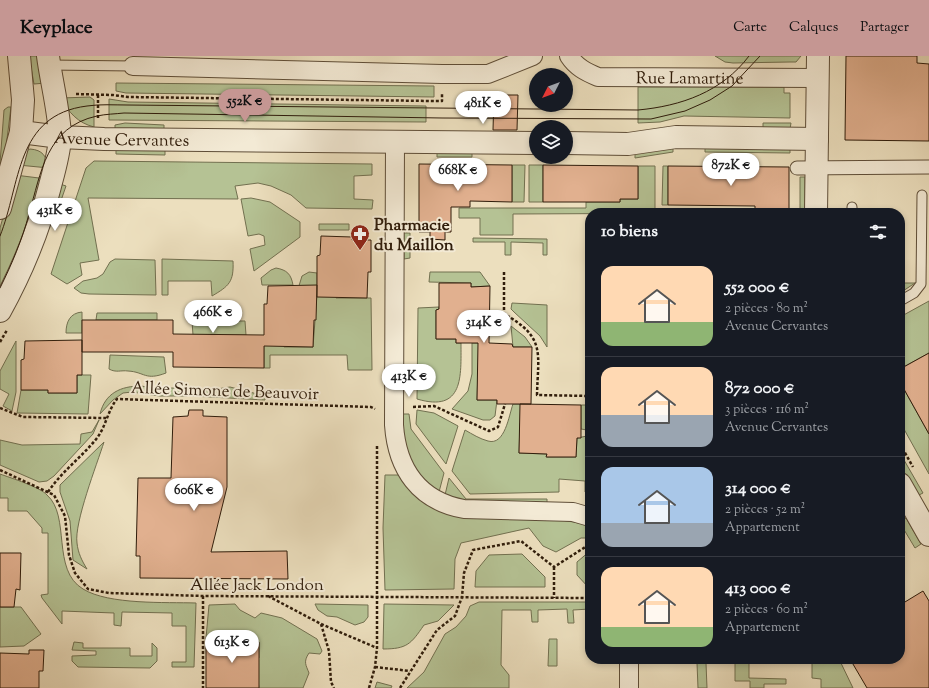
<!DOCTYPE html>
<html lang="fr">
<meta charset="utf-8">
<style>
:root{--surface:#171b24;--page:#242831;--text:#f1f3f6;--muted:#9ea1a6;--line:#363941;--accent:#c59692}
body{margin:0;font-family:"Sorts Mill Goudy",serif;background:var(--page);color:var(--text);height:100vh;display:flex;flex-direction:column;font-size:15px;white-space:nowrap}
*{box-sizing:border-box;margin:0}
p{font-size:13px;color:var(--muted)}
.icon{flex:none;width:22px;height:22px;fill:none;stroke:currentColor;stroke-width:2;stroke-linecap:round;stroke-linejoin:round}
.map{position:relative;flex:1;overflow:hidden}
.sheet{position:absolute;left:585px;top:152px;width:320px;height:456px;display:flex;flex-direction:column;background:var(--surface);border-radius:16px;box-shadow:0 2px 6px #0003}
.sheet>*{flex:none}
.needle{width:26px;rotate:228deg}
.tools{position:absolute;left:529px;top:12px;display:grid;gap:8px}
.tools a{display:grid;place-items:center;width:44px;height:44px;border-radius:50%;background:var(--surface);box-shadow:0 2px 6px #0003;font-size:20px}
.price{position:absolute;translate:-50% -34px;padding:0 9px;border-radius:14px;background:#fff;color:#222;font-size:13px;line-height:26px;filter:drop-shadow(0 1px 2px #0008)}
.price::after{content:'';position:absolute;left:50%;top:24px;width:12px;height:9px;margin-left:-6px;background:inherit;clip-path:polygon(0 0,100% 0,50% 100%)}
.price.on{background:var(--accent);color:#111}
ul{padding:0;list-style:none}
li{display:flex;align-items:center;gap:12px;height:100px;padding:0 16px}
li+li{border-top:1px solid var(--line)}
li span{display:grid;place-items:center;flex:none;width:112px;height:80px;border-radius:12px;color:#555}
li>.icon{margin-inline-start:auto}
span .icon{width:48px;height:48px;fill:#fffc;stroke-width:1}
li b{font-size:17px}
h2{display:flex;justify-content:space-between;align-items:center;height:48px;padding:0 16px;font-size:17px}
header{display:flex;align-items:center;gap:24px;box-sizing:border-box;height:56px;padding:0 20px;background:var(--accent);color:#111}
header strong{font-size:19px}
nav{display:flex;gap:22px;margin-inline-start:auto;font-size:14px}
.map>svg:first-child{display:block}
</style>
<header>
<strong>Keyplace</strong>
<nav><a>Carte</a><a>Calques</a><a>Partager</a></nav>
</header>
<div class="map">
<svg width="929" height="632" viewBox="0 0 929 632">
<rect width="100%" height="100%" fill="#ecdfbe"/>
<filter id="stains"><feTurbulence type="fractalNoise" baseFrequency=".005" numOctaves="4"/><feColorMatrix values="0 0 0 0 .2 0 0 0 0 .09 0 0 0 0 .02 0 0 0 .5 -.17"/></filter>
<radialGradient id="worn" r=".72"><stop offset=".6" stop-color="#630" stop-opacity="0"/><stop offset="1" stop-color="#630" stop-opacity=".3"/></radialGradient>
<!-- green -->
<path fill="#b5c294" stroke="#727050" d="M29,0H42L46,27L34,28Z
M715,0H801L796,6H790L733,7L725,6Z
M116,27L434,30V41L126,37L116,35Z
M638,31H784V37H790V62L684,60L660,66L638,67Z
M90,41L94,44V71C78,67 68,56 61,42Z
M109,43L128,46L426,50V66L109,64Z
M8,51H11L4,107H0L4,54Z
M125,67L164,69V75L115,74V69Z
M763,67H791L790,73H763Z
M673,89V96L635,102V96Z
M705,90L790,91V97L705,96Z
M116,92H165V99L116,98Z
M30,93C43,94 46,100 49,112L18,109L26,95Z
M437,95H472V101H437Z
M94,105L372,108V119L354,120V143L373,144L372,153L306,152L291,139L271,130L258,127L235,130L238,143L88,142L99,204L80,207L82,219L67,228L51,218L86,112Z
M512,109H525L524,146H512Z
M529,109H543V146H529Z
M638,110H655V155H732V157L513,158V179H480V162H459V152H586V146H620V143H638Z
M663,110H668V149H662Z
M15,119L47,123L0,243V172Z
M800,121H805V157H800Z
M60,128L66,130L56,159L50,157Z
M251,142L270,146L300,166V181L254,215L250,193L265,189L264,180L259,178L248,180L241,143Z
M319,168H349V174H319Z
M404,177H410V202L404,203Z
M473,182L547,183V199H543V187L511,186V199H505V186H473Z
M115,203L155,204L156,239L89,238L81,237L74,232L83,225L97,222L103,218L110,206Z
M162,203L233,205C234,226 229,230 212,240L211,225H168V239H162Z
M276,212C287,214 291,218 293,229H262L261,222L271,214Z
M309,216L317,217V233H298L302,220Z
M430,216H480L490,230L471,231V227L429,226Z
M900,227H915L900,237Z
M317,238H337L336,242H371L372,314H348L347,299H270V312H264V286L284,287V291H313Z
M929,245V297L900,313V261Z
M512,247L547,249V291L540,280L514,256L511,253Z
M439,251V253L436,254V283H456V287H461C461,320 464,357 417,343L418,252Z
M82,256V277H66C66,266 70,257 82,256Z
M97,257H157V264H96Z
M192,265H245L246,279H193Z
M511,270L525,281L532,291H513Z
M16,285V336L12,355L3,350L9,338L0,333V315Z
M472,287H481L478,314L477,344H497L495,360L490,364H483L452,353L468,335L472,318Z
M110,299L164,301L166,317C145,325 145,316 128,315C121,314 116,317 109,313Z
M77,319H91L88,358L17,357L21,334H48V337H77Z
M900,326L929,378V418L900,366Z
M141,330L160,333L186,331L187,340H160L132,336L123,337L113,344L100,358C105,337 121,330 141,330Z
M230,331L265,340V344L192,340L191,336L195,333L210,334Z
M513,348H523V367H520L519,397L547,398V401H576L577,382L587,380V423H590V436H585V425L559,423V436L470,438L452,415L465,374C472,378 480,383 488,385C505,390 509,359 513,348Z
M581,349H590V356H587V374L581,373Z
M417,354L434,357L458,370L446,408L416,368Z
M403,358H409L411,373L444,417L439,436C410,414 403,395 403,358Z
M99,364L93,378L54,420L47,425L39,426L0,409V384L22,389L80,388L81,378L92,376Z
M104,386C97,408 74,467 77,487C78,497 82,505 87,513L73,504L70,465L60,436V429Z
M900,397L923,437L917,440L900,409Z
M0,418C11,422 40,431 47,439C71,460 51,514 83,533C109,549 166,546 196,547L194,611H172V606H186V570H172V557L122,556L121,570L114,569V557L62,555V568L42,542L41,539L48,538V477H42V472L27,455H8V442H0Z
M385,419H400L415,438L590,469V482H581L556,496L543,490L529,472L461,487L455,503L454,533L385,534L383,472Z
M449,422L466,443H547V447L466,445L445,439Z
M906,462L921,488L915,492L900,467Z
M590,495V532H589L577,519V506Z
M522,498L545,521V531H475L476,515L489,499Z
M479,546H590V553L573,554L574,567H568L567,553L538,554V566H532L531,554H502L501,609L509,619V632H407L424,616L445,578L456,571L466,560L470,550Z
M235,548L240,554L255,562L261,557L282,562L317,583L322,595L320,598L309,597C303,606 306,609 309,617L303,632H259L255,602H259V587L222,586V582H206L209,549Z
M315,548L368,549V561L364,566L355,569L337,561L327,560L318,554Z
M384,548L454,549L438,565L424,569C411,588 407,593 383,593Z
M0,551H21L41,578L24,590L0,591Z
M549,583H557V610H548Z
M74,586L83,587V592H130V600H152V587L157,592V605L150,612L78,611L72,605V600L96,599V595L72,594Z
M812,603H839L853,632H821V623L812,622Z
M697,607H706L707,632H698Z
M735,607H749V622L786,623V628H764V632H750V625H735Z
M377,626L392,630L391,632H375Z"/>
<!-- building -->
<path fill="#e1b08f" stroke="#301d0b" d="M846,0H917V7L929,8V85L845,84Z
M494,39H518L517,74H493Z
M419,108L512,109V146L470,145V151H451V176H445V184L430,183V176H419Z
M543,109L638,110V143H620V146H543Z
M668,110L789,111V157H755V150L668,149Z
M321,180L352,181V184H371V216H368L367,242L317,241V200L320,199Z
M439,227H471V231L490,230L489,287L512,288L513,291H532L531,348H497V344H477L478,287H456V283H436V254L439,253Z
M317,229L316,264H314L313,291L264,290V312L173,311V296H82V264H173V278L264,279V248H267L268,230Z
M82,284V319H77V337H48V334H21V304L24,303L25,285Z
M929,297V378L900,326V313Z
M520,348L581,349V382H577L576,401H546L547,398L519,397Z
M189,354H203V360L227,361V431L211,496L287,495L288,523L140,522V500H136L138,422H171L173,361L188,360Z
M0,497H21L20,534L16,533L14,551H0Z
M923,535L929,545V632H867L850,603H900V549Z
M206,582H222V586H259V632H206Z
M29,594H44L43,615H39V632H0V597L29,598Z"/>
<g fill="none" stroke-linecap="round" stroke-linejoin="round">
<!-- service casing -->
<g stroke="#5f4e38" stroke-width="11">
<path id="service" d="M49,9L133,10
M852,157V151
M900,245L914,237L921,228L922,139"/>
</g>
<!-- pedestrian casing -->
<g stroke="#5f4e38" stroke-width="15">
<path id="pedestrian" d="M797,112L929,111"/>
</g>
<!-- minor casing -->
<g stroke="#5f4e38" stroke-width="20">
<g id="minor">
<path id="s1" d="M569,0C576,11 586,16 598,21L818,22"/>
<path d="M133,10L442,18H488L533,0"/>
<path d="M395,86L394,369C397,413 419,445 464,453L573,456L590,461"/>
<path d="M629,632V603"/>
</g>
</g>
<!-- tertiary casing -->
<g stroke="#5f4e38" stroke-width="24">
<g id="tertiary">
<path id="s2" d="M21,76L60,81L104,83L536,87"/>
<path d="M566,87L628,88L676,81L817,83"/>
<path d="M0,152L21,76L23,44L19,0"/>
<path d="M816,157L818,0"/>
<path d="M0,255C22,215 39,174 50,130C54,115 59,98 60,82C60,59 51,24 48,0"/>
<path d="M900,428L929,479"/>
</g>
</g>
<!-- path -->
<path stroke="#301d0b" stroke-width="2.5" stroke-dasharray="3 2" stroke-linecap="butt" d="M76,38L113,39L128,41L433,45H442V37
M98,62V39
M504,216V258C546,281 538,297 537,339L590,340
M0,286L7,274
M413,351L434,350L489,375L498,371L505,348
M0,352L23,361L106,362
M900,388L913,411
M0,414L54,439L65,460L69,499L75,517L88,533L109,537L203,540L590,542
M48,436C62,415 82,401 97,382C106,370 108,354 117,343L371,351L375,353
M554,511V542
M203,540V632
M268,540L321,568L329,595L331,626L334,632
M321,568L377,592
M375,611L410,615
M369,632L375,611L377,592V390
M400,632L437,574L455,560L462,541L464,517L473,494L521,485L554,511L590,488"/>
<!-- service -->
<use href="#service" stroke="#f3ead5" stroke-width="9"/>
<!-- pedestrian -->
<use href="#pedestrian" stroke="#f3ead5" stroke-width="13"/>
<!-- minor -->
<use href="#minor" stroke="#f3ead5" stroke-width="18"/>
<!-- tertiary -->
<use href="#tertiary" stroke="#f3ead5" stroke-width="22"/>
<!-- tram -->
<path stroke="#301d0b" stroke-width="1" d="M0,180C21,128 15,59 87,50C100,48 114,49 127,49L638,54C681,50 722,36 749,0
M0,232C12,208 22,184 29,158C41,117 46,71 97,60C106,58 115,58 124,57L442,62L651,63L685,55L710,44L732,30L760,0"/>
</g>
<!-- icons -->
<defs>
<g id="pharmacy-pin" transform="scale(1)"><path d="M0 17L-7.5 6A9.5 9.5 0 1 1 7.5 6Z" fill="#8f2418" stroke="#f3ead5"/><path d="M-2-6h4v4h4v4h-4v4h-4v-4h-4v-4h4Z" fill="#fff"/></g>
</defs>
<g fill-rule="evenodd">
<use href="#pharmacy-pin" x="360" y="178"/>
</g>
<g text-anchor="middle" stroke-width="4" stroke-linejoin="round" paint-order="stroke">
<!-- street labels -->
<g font-size="17" fill="#301d0b" stroke="#f3ead5">
<text dy="6" stroke="none"><textPath href="#s1" startOffset="128">Rue Lamartine</textPath></text>
<text dy="6" stroke="none"><textPath href="#s2" startOffset="101">Avenue Cervantes</textPath></text>
<text transform="translate(225 334) rotate(2)" y="6">Allée Simone de Beauvoir</text>
<text x="257" y="534">Allée Jack London</text>
</g>
<!-- poi labels -->
<g font-size="17" font-weight="bold" fill="#301d0b" stroke="#f3ead5" text-anchor="start">
<text x="374" y="174">Pharmacie<tspan x="374" dy="20">du Maillon</tspan></text>
</g>
</g>
<rect width="100%" height="100%" filter="url(#stains)"/>
<rect width="100%" height="100%" fill="url(#worn)"/>
</svg>
<div class="tools">
<a><svg class="needle" viewBox="-14 -14 28 28"><path d="M0-13l5 13h-10z" fill="#e53935"/><path d="M0 13l5-13h-10z" fill="#9ea1a6"/></svg></a>
<a><svg class="icon" aria-label="layers" viewBox="0 0 24 24"><path d="M12 4l9 5-9 5-9-5zM3 14l9 5 9-5"/></svg></a>
</div>
<b class="price on" style="left:245px;top:67px">552K €</b>
<b class="price" style="left:483px;top:69px">481K €</b>
<b class="price" style="left:731px;top:131px">872K €</b>
<b class="price" style="left:458px;top:136px">668K €</b>
<b class="price" style="left:55px;top:176px">431K €</b>
<b class="price" style="left:213px;top:278px">466K €</b>
<b class="price" style="left:484px;top:288px">314K €</b>
<b class="price" style="left:409px;top:342px">413K €</b>
<b class="price" style="left:194px;top:456px">606K €</b>
<b class="price" style="left:232px;top:608px">613K €</b>
<section class="sheet">
<h2>10 biens<svg class="icon" aria-label="filters" viewBox="0 0 24 24"><path d="M4 7h16M4 17h16"/><circle cx="9" cy="7" r="2"/><circle cx="15" cy="17" r="2"/></svg></h2>
<ul>
<li><span style="background:linear-gradient(#ffd9b3 70%,#8fb573 0)"><svg class="icon" aria-label="home" viewBox="0 0 24 24"><path d="M3 11l9-7 9 7M6 9v11h12V9"/></svg></span><div><b>552 000 €</b><p>2 pièces · 80 m²</p><p>Avenue Cervantes</p></div></li>
<li><span style="background:linear-gradient(#ffd9b3 60%,#9aa5b1 0)"><svg class="icon" aria-label="home" viewBox="0 0 24 24"><path d="M3 11l9-7 9 7M6 9v11h12V9"/></svg></span><div><b>872 000 €</b><p>3 pièces · 116 m²</p><p>Avenue Cervantes</p></div></li>
<li><span style="background:linear-gradient(#a9c7e8 70%,#9aa5b1 0)"><svg class="icon" aria-label="home" viewBox="0 0 24 24"><path d="M3 11l9-7 9 7M6 9v11h12V9"/></svg></span><div><b>314 000 €</b><p>2 pièces · 52 m²</p><p>Appartement</p></div></li>
<li><span style="background:linear-gradient(#ffd9b3 75%,#8fb573 0)"><svg class="icon" aria-label="home" viewBox="0 0 24 24"><path d="M3 11l9-7 9 7M6 9v11h12V9"/></svg></span><div><b>413 000 €</b><p>2 pièces · 60 m²</p><p>Appartement</p></div></li>
</ul>
</section>
</div>
